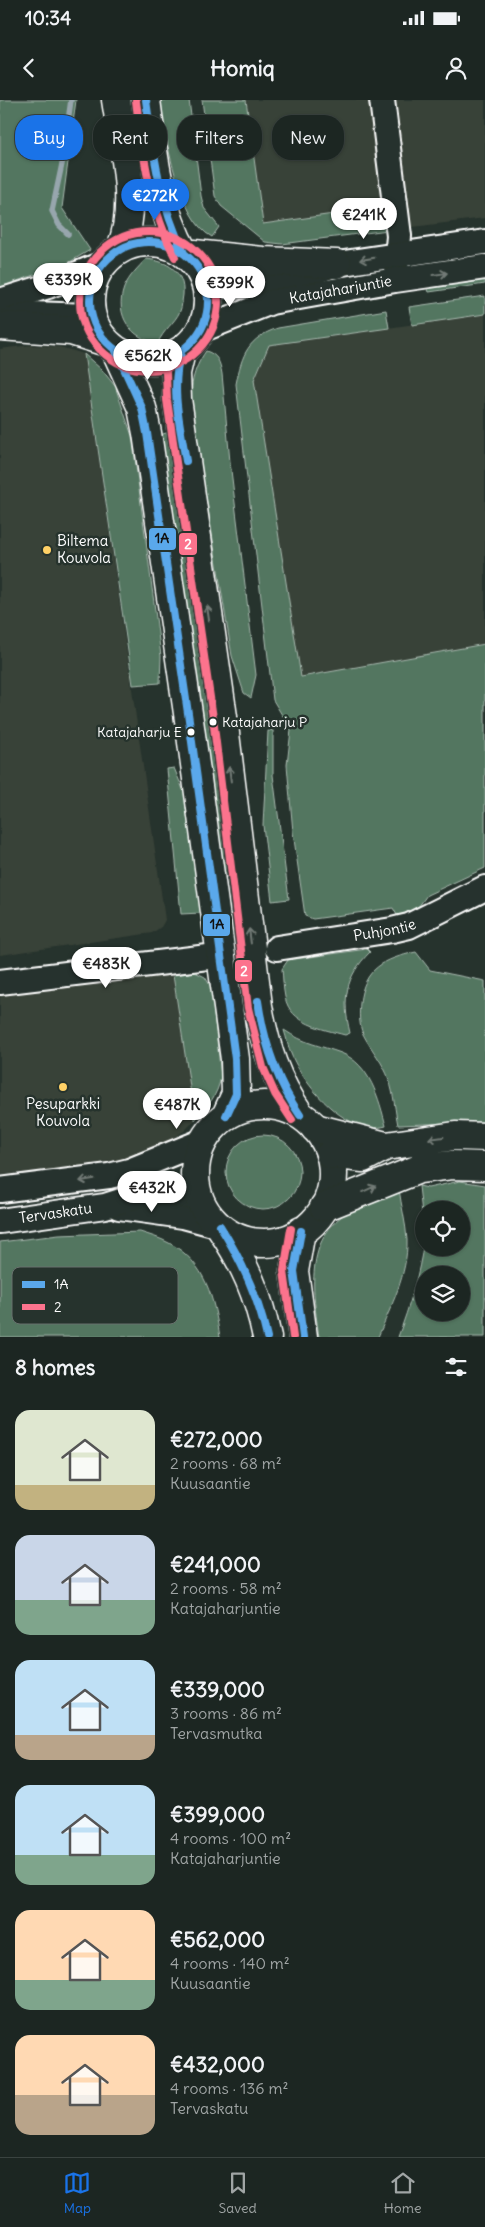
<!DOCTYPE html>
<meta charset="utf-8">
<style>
:root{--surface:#1c2622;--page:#29322f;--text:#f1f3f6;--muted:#a0a5a5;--line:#3a4340;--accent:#1a73e8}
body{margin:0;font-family:Delius,sans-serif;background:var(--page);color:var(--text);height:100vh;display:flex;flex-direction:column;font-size:19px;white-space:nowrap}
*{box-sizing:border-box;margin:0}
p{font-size:16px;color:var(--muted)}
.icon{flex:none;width:28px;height:28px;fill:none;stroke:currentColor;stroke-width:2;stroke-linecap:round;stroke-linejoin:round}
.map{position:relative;height:1237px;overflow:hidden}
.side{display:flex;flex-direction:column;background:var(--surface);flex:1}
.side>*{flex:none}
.hud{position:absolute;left:15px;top:15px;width:455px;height:45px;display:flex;gap:10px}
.controls{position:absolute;left:415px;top:1101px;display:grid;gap:10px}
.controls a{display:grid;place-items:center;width:55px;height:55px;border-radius:50%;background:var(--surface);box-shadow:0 1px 4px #0004,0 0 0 1px var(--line);font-size:25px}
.price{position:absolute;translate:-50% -42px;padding:0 11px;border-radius:18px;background:#fff;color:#222;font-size:16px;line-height:32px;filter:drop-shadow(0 1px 2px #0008)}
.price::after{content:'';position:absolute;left:50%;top:30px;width:15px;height:11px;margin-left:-8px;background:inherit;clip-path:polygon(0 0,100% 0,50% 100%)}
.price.current{background:var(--accent);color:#fff}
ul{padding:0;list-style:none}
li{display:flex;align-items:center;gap:15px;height:125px;padding:0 15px}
li span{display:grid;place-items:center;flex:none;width:140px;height:100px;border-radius:15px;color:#555}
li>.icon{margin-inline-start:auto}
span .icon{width:60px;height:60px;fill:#fffc;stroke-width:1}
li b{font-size:21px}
h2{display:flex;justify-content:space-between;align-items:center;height:60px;padding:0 15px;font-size:21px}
.tag{padding:0 18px;border-radius:20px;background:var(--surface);box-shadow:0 1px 4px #0004,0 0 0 1px var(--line);font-size:18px;line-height:45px}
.tag.current{background:var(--accent);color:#fff}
.status{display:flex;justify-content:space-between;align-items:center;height:35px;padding:0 25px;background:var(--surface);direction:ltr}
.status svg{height:14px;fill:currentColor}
header{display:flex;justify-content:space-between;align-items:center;height:65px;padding:0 15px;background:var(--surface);font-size:22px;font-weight:700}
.menu{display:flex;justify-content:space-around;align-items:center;height:70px;border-top:1px solid var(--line);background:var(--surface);font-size:14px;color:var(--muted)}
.menu a{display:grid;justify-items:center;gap:2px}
.menu .current{color:var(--accent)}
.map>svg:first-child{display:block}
</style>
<div class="status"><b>10:34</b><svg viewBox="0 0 49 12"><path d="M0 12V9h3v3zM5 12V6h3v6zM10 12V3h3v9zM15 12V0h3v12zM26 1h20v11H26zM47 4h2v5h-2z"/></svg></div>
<header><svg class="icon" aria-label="back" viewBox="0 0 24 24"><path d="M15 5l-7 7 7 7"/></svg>Homiq<svg class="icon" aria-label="person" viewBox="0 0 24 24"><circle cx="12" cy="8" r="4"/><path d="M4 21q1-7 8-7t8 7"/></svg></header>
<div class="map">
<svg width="485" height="1237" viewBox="0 0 485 1237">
<rect width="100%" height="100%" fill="#26332d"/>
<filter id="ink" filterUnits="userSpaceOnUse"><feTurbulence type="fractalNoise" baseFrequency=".02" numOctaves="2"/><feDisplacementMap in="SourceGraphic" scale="10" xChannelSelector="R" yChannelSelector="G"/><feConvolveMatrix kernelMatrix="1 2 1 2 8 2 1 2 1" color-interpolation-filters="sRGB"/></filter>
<g filter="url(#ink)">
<!-- built -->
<path fill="#394238" d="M246,0H485V118L388,130L265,140Z
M485,214V544L300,577L254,280L269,245Z
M31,245L60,247L84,254L165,820L161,827L152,833L0,855V249Z
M173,875L195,1020L184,1031L160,1046L124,1059L69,1068L0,1075V893Z"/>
<!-- green -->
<path fill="#537660" stroke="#a9bab0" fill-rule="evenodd" d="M0,0H76L62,108L90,150L68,163L0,187Z
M160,0H189L201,96L204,108L219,127L212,137C178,119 165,35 160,0Z
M202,0H246L263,124L383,107L388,130L282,144L265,142L221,106L215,96Z
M146,159C167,161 185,171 183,195C182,200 182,207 180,211C175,223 163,230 158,243C131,239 114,215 124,188C129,176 138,168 146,159Z
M485,177V184L429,192L427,187Z
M485,196V214L412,225L409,207Z
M386,210L389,228L269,245L254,280L301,577L485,544V768L427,795L419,806L398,817L393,808L313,819L305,816L293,732L287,665L291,630L273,600L236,284C242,254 248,238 278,228Z
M206,251C218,255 220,262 222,274L230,362L256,575L251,598L244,593L232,556L192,311C190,287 192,271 206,251Z
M84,254L102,270L115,286L132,336L161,556L160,583L133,585Z
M169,332L229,776L223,778L160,335Z
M273,630V675L289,799L272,801L263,725L268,631Z
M174,668L185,694L201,813L181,814L167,669Z
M367,849L370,852C345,877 342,899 350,933L345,935C323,929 290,924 285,897C283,888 283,878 282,869L288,860Z
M416,852L430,870L485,881V1022L398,1025C395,1011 394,994 389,980C384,963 371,950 363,934C359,925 359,913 360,903C364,868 384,859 416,852Z
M195,872L205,877L211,887L221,976C218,995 208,1006 195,1020L173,875Z
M284,930C305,944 319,945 341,953C370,964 379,999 386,1026C348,1037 306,988 292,956C288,948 287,939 284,930Z
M226 1072a37 37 0 1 1 74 0a37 37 0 1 1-74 0Z
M460,1081L485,1085V1237H398C410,1205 419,1175 424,1141V1148H461V1110H424V1132L419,1086L428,1088ZM424,1175H461V1212H424Z
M399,1089C401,1105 406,1123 407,1140C408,1174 391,1206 378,1237H319C313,1192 303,1140 349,1111C364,1101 383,1096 399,1089Z
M140,1132C149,1135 160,1138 169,1143C206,1162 214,1200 220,1237H0V1142L59,1135Z"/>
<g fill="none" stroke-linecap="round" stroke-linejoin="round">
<!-- stream -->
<path stroke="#97a6ad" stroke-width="5.5" d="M68,134L59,125L52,111L62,64L71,0"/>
<!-- minor casing -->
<g stroke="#fff" stroke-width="28">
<g id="minor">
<path d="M382,0L399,136L396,168"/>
<path d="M205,181L225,185L251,186L289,180L337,164L485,142"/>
<path d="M0,201L48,186L102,164"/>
<path d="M0,224L31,214L91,216"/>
<path id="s1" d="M201,230L271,202L395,180L485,167"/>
<path id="s2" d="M277,848L392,830L409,826L485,788"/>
<path d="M0,882L208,857"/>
<path d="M0,1090L109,1076L129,1071L203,1041"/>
<path d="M119,1107L183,1116L220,1126"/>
<path id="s3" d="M0,1121L105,1106L140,1095L160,1093L200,1098"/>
</g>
</g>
<!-- major casing -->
<g stroke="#fff" stroke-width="31">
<path id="major" d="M116,0C123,46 139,105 121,148
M146,0C153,52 158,107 184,153
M90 201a59 59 0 1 1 118 0a59 59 0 1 1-118 0Z
M184,153L263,161L337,164
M0,226L71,231L106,242
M116,251L142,308L147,333L189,620L235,959L236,994L226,1016
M181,252L176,273L177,299L223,617L258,906C266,949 275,979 300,1015
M195 1074a69 69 0 1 1 138 0a69 69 0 1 1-138 0Z
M220,1127C245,1164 258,1194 267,1237
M301,1131L294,1171L303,1237"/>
</g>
<!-- highway casing -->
<g stroke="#fff" stroke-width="31">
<path id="highway" d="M315,1028L386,1046
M330,1054L363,1058L386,1046L455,1036L485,1037
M324,1107L419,1069L452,1065L485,1066"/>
</g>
<!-- minor -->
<use href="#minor" stroke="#26332d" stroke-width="24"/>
<!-- major -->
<use href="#major" stroke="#26332d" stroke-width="28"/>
<!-- highway -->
<use href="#highway" stroke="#26332d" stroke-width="28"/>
<!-- bus-1 casing -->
<g stroke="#26332d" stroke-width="11">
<path id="bus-1" d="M146,0C153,53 160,105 184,153
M90 201a59 59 0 1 1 118 0a59 59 0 1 1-118 0Z
M116,251L142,308L147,333L189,620L235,959L236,994L226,1016
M181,252C170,288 180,325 186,361
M258,901C264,943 276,980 300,1015
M220,1126C242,1161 258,1196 267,1237
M301,1131L294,1171L303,1237"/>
</g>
<!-- bus-2 casing -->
<g stroke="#26332d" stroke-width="11">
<path id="bus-2" d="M136,1C143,56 150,108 175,157
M80 201a69 69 0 1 1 138 0a69 69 0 1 1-138 0Z
M171,250L166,272L167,300L213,618L248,908L263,967L275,994L292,1020
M291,1129L284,1171L293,1237"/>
</g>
<!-- bus-1 -->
<use href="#bus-1" stroke="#5aa8eb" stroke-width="8"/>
<!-- bus-2 -->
<use href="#bus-2" stroke="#fc738d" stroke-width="8"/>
</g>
<!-- one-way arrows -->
<defs><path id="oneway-shaft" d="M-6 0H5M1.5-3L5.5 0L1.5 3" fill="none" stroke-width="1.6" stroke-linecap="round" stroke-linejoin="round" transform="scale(1.25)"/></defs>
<g stroke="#727a76">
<use href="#oneway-shaft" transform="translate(367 159) rotate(170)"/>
<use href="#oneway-shaft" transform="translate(440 174) rotate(-8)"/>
<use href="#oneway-shaft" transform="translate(208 513) rotate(-98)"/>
<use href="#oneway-shaft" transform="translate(230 674) rotate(-97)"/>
<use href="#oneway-shaft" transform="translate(250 836) rotate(-97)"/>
<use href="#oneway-shaft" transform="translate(436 1038) rotate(172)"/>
<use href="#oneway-shaft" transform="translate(87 1080) rotate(171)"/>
<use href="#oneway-shaft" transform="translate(369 1089) rotate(-24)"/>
</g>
</g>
<!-- markers -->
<g fill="#ffd166" stroke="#26332d" stroke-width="2">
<circle cx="47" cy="450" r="5"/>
<circle cx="63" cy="987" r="5"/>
</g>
<g fill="#fff" stroke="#26332d" stroke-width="2">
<circle cx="213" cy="622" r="4.5"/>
<circle cx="191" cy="632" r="4.5"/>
</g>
<g text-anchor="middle" stroke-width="5" stroke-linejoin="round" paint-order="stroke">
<!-- bus labels -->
<g font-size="14" fill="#fff" stroke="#26332d" text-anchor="start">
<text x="222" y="627">Katajaharju P</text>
<text x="182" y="637" text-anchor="end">Katajaharju E</text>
</g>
<!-- street labels -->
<g font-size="15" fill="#fff" stroke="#26332d">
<text dy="5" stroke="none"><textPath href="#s1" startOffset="146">Katajaharjuntie</textPath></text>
<text dy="5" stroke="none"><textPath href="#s2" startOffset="109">Puhjontie</textPath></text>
<text dy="5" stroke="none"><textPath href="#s3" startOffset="56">Tervaskatu</textPath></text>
</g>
<!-- poi labels -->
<g font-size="15" fill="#fff" stroke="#26332d" text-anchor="start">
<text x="57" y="446">Biltema<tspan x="57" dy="17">Kouvola</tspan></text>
<text x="63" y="1009" text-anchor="middle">Pesuparkki<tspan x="63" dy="17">Kouvola</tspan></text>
</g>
</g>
<!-- legend -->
<rect x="12" y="1167" width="166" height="57" rx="8" fill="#26332d" stroke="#67706c" stroke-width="1"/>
<rect x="22" y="1181" width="23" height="7" fill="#5aa8eb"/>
<rect x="22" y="1204" width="23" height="6" fill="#fc738d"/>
<g font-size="14" fill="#fff">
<text x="54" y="1189">1A</text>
<text x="54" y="1212">2</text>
</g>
<g stroke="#26332d" stroke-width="2">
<rect x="148" y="427" width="29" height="24" rx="5" fill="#5aa8eb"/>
<rect x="178" y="432" width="20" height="24" rx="5" fill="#fc738d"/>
<rect x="202" y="813" width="29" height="24" rx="5" fill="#5aa8eb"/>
<rect x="234" y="859" width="19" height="24" rx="5" fill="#fc738d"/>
</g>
<g font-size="14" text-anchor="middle" font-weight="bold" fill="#fff">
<text x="188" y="449">2</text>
<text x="244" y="876">2</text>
</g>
<g font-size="14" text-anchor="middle" font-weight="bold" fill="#111">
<text x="162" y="443">1A</text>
<text x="217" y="829">1A</text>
</g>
</svg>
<div class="controls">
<a><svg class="icon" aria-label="locate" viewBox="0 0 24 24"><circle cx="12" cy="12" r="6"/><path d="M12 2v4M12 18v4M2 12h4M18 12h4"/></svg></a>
<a><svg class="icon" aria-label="layers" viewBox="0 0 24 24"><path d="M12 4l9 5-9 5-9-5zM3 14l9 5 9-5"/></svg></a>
</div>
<b class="price current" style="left:155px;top:121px">€272K</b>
<b class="price" style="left:364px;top:140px">€241K</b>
<b class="price" style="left:68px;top:205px">€339K</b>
<b class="price" style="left:230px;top:208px">€399K</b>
<b class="price" style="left:148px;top:281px">€562K</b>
<b class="price" style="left:106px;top:889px">€483K</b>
<b class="price" style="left:177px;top:1030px">€487K</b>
<b class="price" style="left:152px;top:1113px">€432K</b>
<div class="hud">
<a class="tag current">Buy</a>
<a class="tag">Rent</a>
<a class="tag">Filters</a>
<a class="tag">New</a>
</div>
</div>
<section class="side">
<h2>8 homes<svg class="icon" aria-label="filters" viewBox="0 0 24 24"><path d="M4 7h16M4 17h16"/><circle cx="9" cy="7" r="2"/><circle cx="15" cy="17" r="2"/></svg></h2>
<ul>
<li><span style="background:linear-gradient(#dfe7d0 75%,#c2b280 0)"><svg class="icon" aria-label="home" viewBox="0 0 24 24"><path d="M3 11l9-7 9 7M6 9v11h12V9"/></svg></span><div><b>€272,000</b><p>2 rooms · 68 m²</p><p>Kuusaantie</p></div></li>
<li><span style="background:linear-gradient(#c9d6e8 65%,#7fa58c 0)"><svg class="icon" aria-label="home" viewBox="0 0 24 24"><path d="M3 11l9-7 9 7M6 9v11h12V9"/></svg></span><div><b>€241,000</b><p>2 rooms · 58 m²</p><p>Katajaharjuntie</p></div></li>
<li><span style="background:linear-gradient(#bfe0f5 75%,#b9a48a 0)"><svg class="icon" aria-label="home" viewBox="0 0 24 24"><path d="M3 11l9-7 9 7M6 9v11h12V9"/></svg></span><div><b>€339,000</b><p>3 rooms · 86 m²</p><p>Tervasmutka</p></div></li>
<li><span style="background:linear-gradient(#bfe0f5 70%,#7fa58c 0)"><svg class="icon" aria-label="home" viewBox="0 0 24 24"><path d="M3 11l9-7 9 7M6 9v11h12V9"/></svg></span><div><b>€399,000</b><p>4 rooms · 100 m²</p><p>Katajaharjuntie</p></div></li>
<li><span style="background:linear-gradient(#ffd9b3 70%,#7fa58c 0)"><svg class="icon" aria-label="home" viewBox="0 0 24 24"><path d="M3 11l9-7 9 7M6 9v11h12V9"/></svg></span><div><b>€562,000</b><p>4 rooms · 140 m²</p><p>Kuusaantie</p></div></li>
<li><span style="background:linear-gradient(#ffd9b3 60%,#b9a48a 0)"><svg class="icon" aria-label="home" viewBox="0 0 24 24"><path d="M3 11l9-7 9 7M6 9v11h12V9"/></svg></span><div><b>€432,000</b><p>4 rooms · 136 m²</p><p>Tervaskatu</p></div></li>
</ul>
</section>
<nav class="menu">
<a class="current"><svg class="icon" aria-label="map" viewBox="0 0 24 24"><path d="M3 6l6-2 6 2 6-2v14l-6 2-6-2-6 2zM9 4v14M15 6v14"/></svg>Map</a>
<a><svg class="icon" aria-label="saved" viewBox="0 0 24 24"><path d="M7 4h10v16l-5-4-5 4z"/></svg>Saved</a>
<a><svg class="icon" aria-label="home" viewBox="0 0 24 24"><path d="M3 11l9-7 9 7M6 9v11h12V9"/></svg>Home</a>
</nav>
